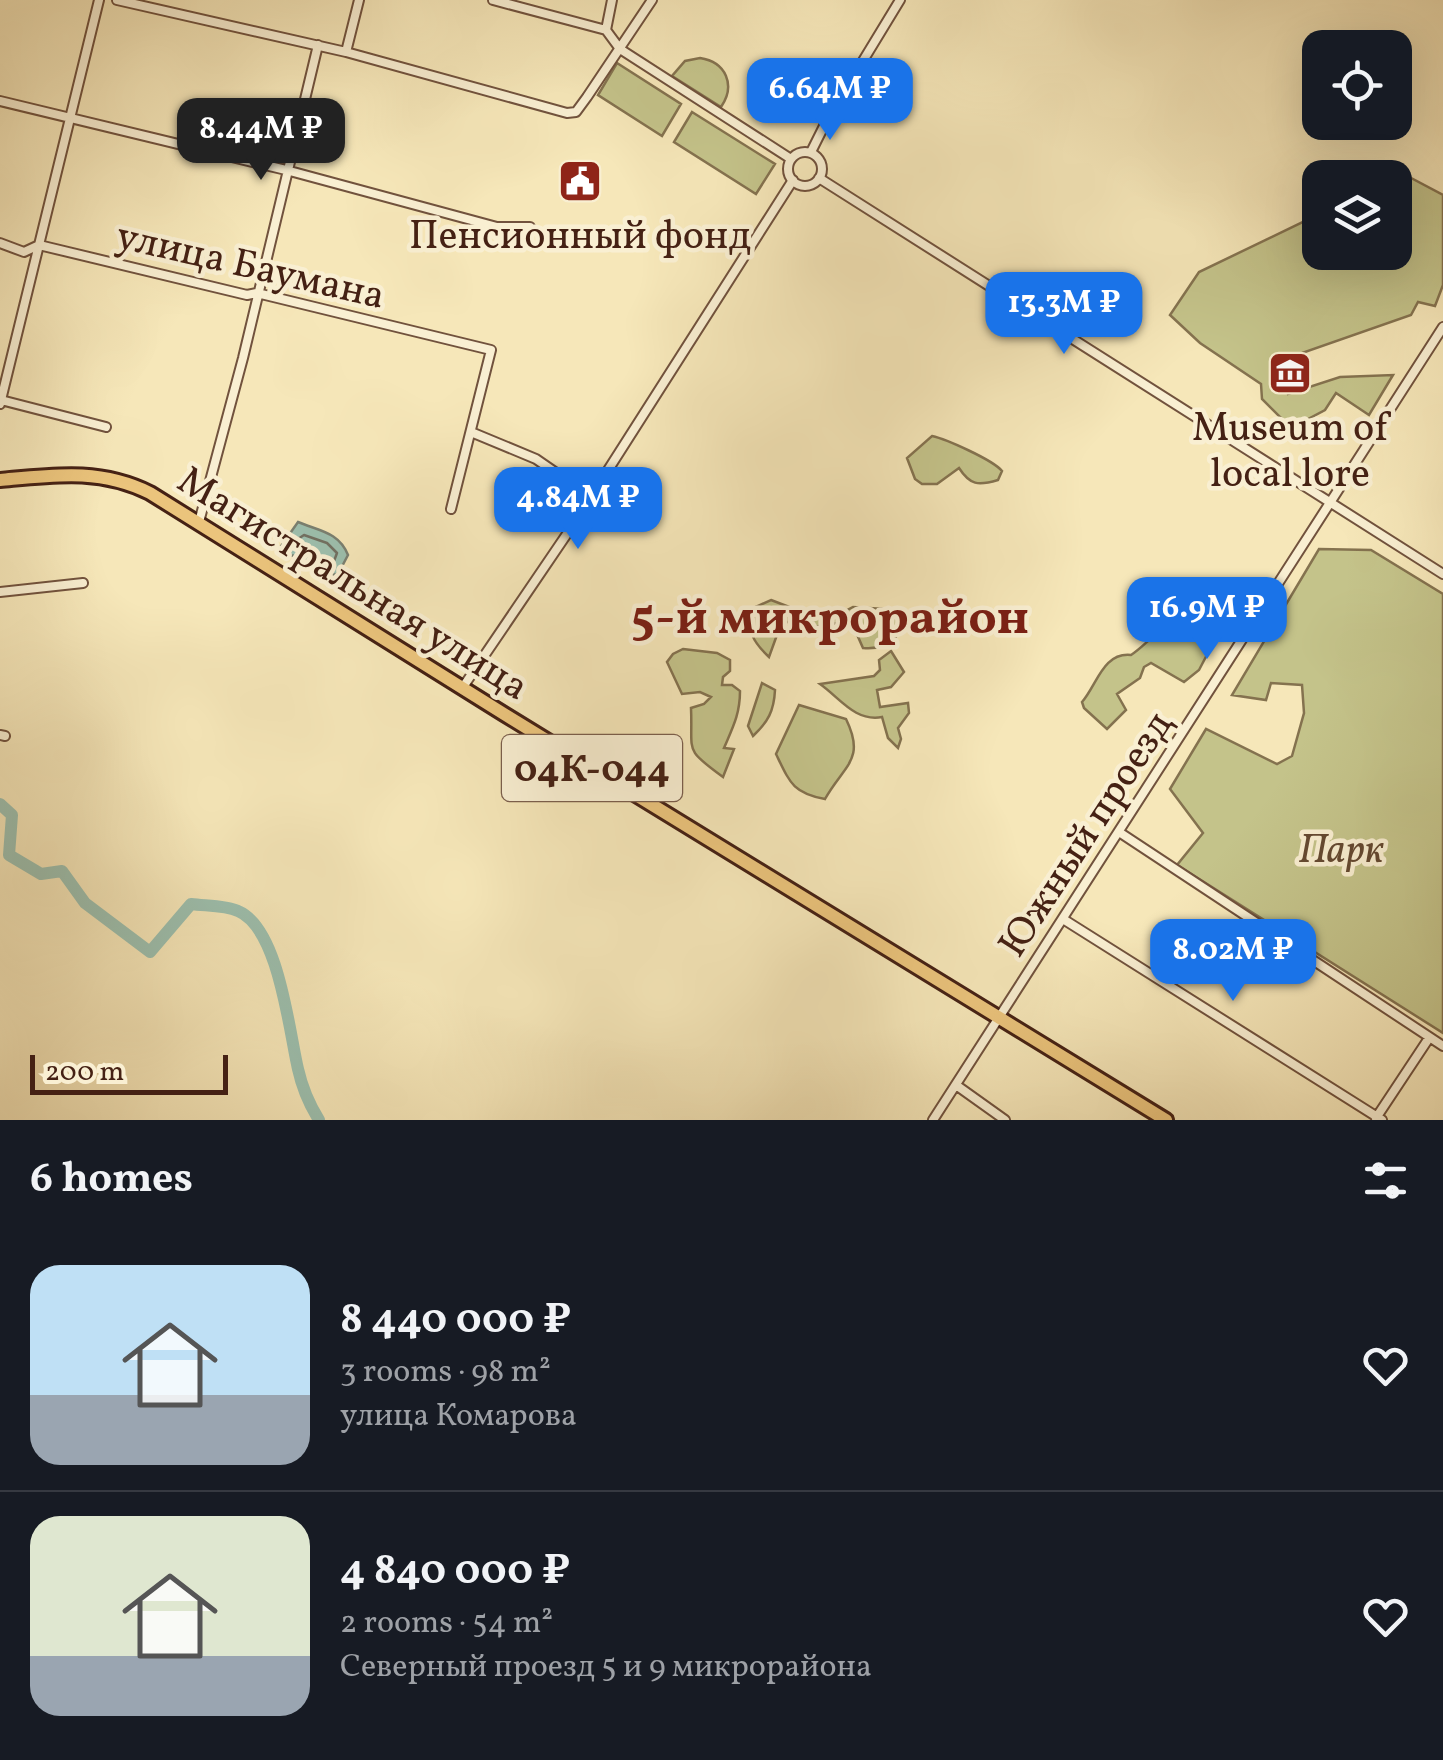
<!DOCTYPE html>
<meta charset="utf-8">
<style>
:root{--surface:#171b24;--page:#242831;--text:#f1f3f6;--muted:#9ea1a6;--line:#363941;--accent:#1a73e8}
body{margin:0;font-family:Vollkorn,serif;background:var(--page);color:var(--text);height:100vh;display:flex;flex-direction:column;font-size:38px;white-space:nowrap}
*{box-sizing:border-box;margin:0}
p{font-size:32px;color:var(--muted)}
.icon{flex:none;width:55px;height:55px;fill:none;stroke:currentColor;stroke-width:2;stroke-linecap:round;stroke-linejoin:round}
.map{position:relative;height:1120px;overflow:hidden}
.drawer{display:flex;flex-direction:column;background:var(--surface);flex:1}
.drawer>*{flex:none}
.tools{position:absolute;left:1302px;top:30px;display:grid;gap:20px}
.tools a{display:grid;place-items:center;width:110px;height:110px;border-radius:20px;background:var(--surface);box-shadow:0 10px 40px #0002;font-size:50px}
.scale{position:absolute;left:30px;bottom:25px;width:198px;box-sizing:border-box;padding-left:10px;border:5px solid #452114;border-top:0;font-size:28px;line-height:35px;white-space:nowrap;color:#452114;-webkit-text-stroke:8px #f9efd2;paint-order:stroke}
.price{position:absolute;translate:-50% -85px;padding:0 22px;border-radius:20px;background:var(--accent);color:#fff;font-size:32px;line-height:65px;filter:drop-shadow(0 2px 5px #0008)}
.price::after{content:'';position:absolute;left:50%;top:60px;width:30px;height:22px;margin-left:-15px;background:inherit;clip-path:polygon(0 0,100% 0,50% 100%)}
.price.current{background:#222;color:#fff}
ul{padding:0;list-style:none}
li{display:flex;align-items:center;gap:30px;height:250px;padding:0 30px}
li+li{border-top:2px solid var(--line)}
li span{display:grid;place-items:center;flex:none;width:280px;height:200px;border-radius:30px;color:#555}
li>.icon{margin-inline-start:auto}
span .icon{width:120px;height:120px;fill:#fffc;stroke-width:1}
li b{font-size:42px}
h2{display:flex;justify-content:space-between;align-items:center;height:120px;padding:0 30px;font-size:42px}
.map>svg:first-child{display:block}
</style>
<div class="map">
<svg width="1443" height="1120" viewBox="0 0 1443 1120">
<rect width="100%" height="100%" fill="#f6e7b9"/>
<filter id="stains"><feTurbulence type="fractalNoise" baseFrequency=".002" numOctaves="4"/><feColorMatrix values="0 0 0 0 .2 0 0 0 0 .09 0 0 0 0 .02 0 0 0 .5 -.17"/></filter>
<radialGradient id="worn" r=".72"><stop offset=".6" stop-color="#630" stop-opacity="0"/><stop offset="1" stop-color="#630" stop-opacity=".3"/></radialGradient>
<!-- green -->
<path fill="#c4c38a" stroke="#84724f" stroke-width="2.5" d="M700,58C726,62 736,85 721,107L672,76L685,61Z
M617,63L681,104L662,136L598,95Z
M692,112L775,164L756,194L674,142Z
M1396,170L1443,195V285L1435,306L1418,302L1411,315L1279,361L1288,394L1340,377L1393,375L1369,415L1336,393L1325,410L1291,428L1262,399L1261,384L1200,343L1170,315L1199,272L1303,222L1320,209V252H1395V178L1365,177Z
M932,436C946,439 993,460 1002,471L998,480C978,486 970,485 959,468L937,484H922L915,479L907,458Z
M1319,549L1371,550L1443,594V1033L1177,865L1203,833L1170,789L1206,729L1277,764L1292,756L1304,713L1302,685L1271,683L1266,700L1232,695Z
M771,600L826,621L853,607L900,610C906,636 889,650 863,648L851,621L813,627L782,621L769,657C752,641 748,632 751,609Z
M1171,626L1197,632L1211,647L1199,670L1184,682L1151,663L1144,667L1140,678L1117,694L1126,710L1107,729L1084,708L1082,702C1097,685 1103,652 1131,655C1145,646 1155,631 1171,626Z
M683,649L717,653L730,660V671L723,677L722,685H732L740,691C740,714 733,727 724,748L734,749L723,777C683,748 693,753 691,708L704,704L711,697L700,692L682,694L667,662L673,654Z
M891,651L904,672L891,687L877,690L880,707L908,703L909,713L898,728L901,739L898,748L888,738L882,717C855,722 840,698 820,684L874,676L880,670L879,660Z
M762,683L775,690C774,711 768,722 753,736L748,726Z
M799,705L846,719C866,760 844,765 825,799C793,793 790,783 776,754Z"/>
<!-- water -->
<path fill="#9dc0af" stroke="#7a8071" stroke-width="2.5" d="M298,522C319,531 339,532 348,555L338,574C318,578 311,553 283,555L279,549Z"/>
<g fill="none" stroke-linecap="round" stroke-linejoin="round">
<!-- shore -->
<path stroke="#717062" stroke-width="2.5" d="M304,535L327,543L337,553L334,561L328,563L300,545L298,539Z"/>
<!-- river -->
<path stroke="#9dc0af" stroke-width="12" d="M0,804L12,815L9,855L41,874L62,871L85,903L150,952L191,904C205,906 225,905 238,911C279,928 289,1031 298,1069C302,1087 309,1104 319,1120"/>
<!-- minor casing -->
<g stroke="#71523d" stroke-width="12">
<path id="minor" d="M117,0L346,52L567,113L576,112L587,97L652,0
M493,0L606,30L620,49L791,159
M606,30L612,0
M346,52L359,0
M0,101L286,170L497,227H530
M811,152L827,120L900,0
M788 169a17 17 0 1 1 34 0a17 17 0 1 1-34 0Z
M819,178L1443,574
M0,243L24,252L39,245L247,295L257,293L491,350L451,509
M1,400L106,427
M0,404L99,0
M471,432L536,459L591,497
M199,522L243,358L318,45
M0,592L83,583
M463,687L573,525L793,180
M0,735L5,736
M1119,832L1443,1046
M1063,919L1382,1120
M956,1085L1005,1120
M1376,1118L1429,1038
M933,1120L1443,327"/>
</g>
<!-- primary casing -->
<g stroke="#452114" stroke-width="18">
<path id="primary" d="M0,480C54,475 100,468 150,493L504,714L1166,1120"/>
</g>
<!-- minor -->
<use href="#minor" stroke="#f9efd2" stroke-width="8"/>
<!-- primary -->
<use href="#primary" stroke="#ebc47c" stroke-width="12"/>
</g>
<!-- icons -->
<defs>
<g id="civic-square" transform="scale(2.25)"><rect x="-9" y="-9" width="18" height="18" rx="4" fill="#8f2418" stroke="#f9efd2"/><path d="M-.6-6.5H3V-4.5H.6V-3L4-1V1h2V6H-6V1h2V-1L-.6-3ZM-1.2 2.5V6h2.4V2.5Z" fill="#fff"/></g>
<g id="museum-square" transform="scale(2.25)"><rect x="-9" y="-9" width="18" height="18" rx="4" fill="#8f2418" stroke="#f9efd2"/><path d="M0-6L6-3V-2H-6V-3ZM-5-1h2V3h-2ZM-1-1h2V3h-2ZM3-1h2V3H3ZM-6 4H6V6H-6Z" fill="#fff"/></g>
</defs>
<g fill-rule="evenodd">
<use href="#civic-square" x="580" y="181"/>
<use href="#museum-square" x="1290" y="373"/>
</g>
<g text-anchor="middle" stroke-width="9" stroke-linejoin="round" paint-order="stroke">
<!-- shield labels -->
<rect fill="#f9efd2" stroke="#7b5f4d" stroke-width="2.5" x="502" y="735" width="180" height="66" rx="8"/>
<g font-size="38" font-weight="bold" fill="#452114">
<text x="592" y="781">04К-044</text>
</g>
<!-- poi labels -->
<g font-size="40" fill="#452114" stroke="#f9efd2">
<text x="580" y="248">Пенсионный фонд</text>
<text x="1290" y="440">Museum of<tspan x="1290" dy="46">local lore</tspan></text>
</g>
<!-- street labels -->
<g font-size="40" fill="#452114" stroke="#f9efd2">
<text transform="translate(251 264) rotate(13)" y="14">улица Баумана</text>
<text transform="translate(354 582) rotate(32)" y="14">Магистральная улица</text>
<text transform="translate(1084 833) rotate(-57)" y="14">Южный проезд</text>
</g>
<!-- park labels -->
<g font-size="40" font-style="italic" fill="#654a32" stroke="#f9efd2">
<text x="1341" y="862">Парк</text>
</g>
<!-- district labels -->
<g font-size="50" font-weight="bold" fill="#7a1f14" stroke="#f9efd2">
<text x="830" y="633">5-й микрорайон</text>
</g>
</g>
<rect width="100%" height="100%" filter="url(#stains)"/>
<rect width="100%" height="100%" fill="url(#worn)"/>
</svg>
<div class="tools">
<a><svg class="icon" aria-label="locate" viewBox="0 0 24 24"><circle cx="12" cy="12" r="6"/><path d="M12 2v4M12 18v4M2 12h4M18 12h4"/></svg></a>
<a><svg class="icon" aria-label="layers" viewBox="0 0 24 24"><path d="M12 4l9 5-9 5-9-5zM3 14l9 5 9-5"/></svg></a>
</div>
<div class="scale">200 m</div>
<b class="price" style="left:830px;top:143px">6.64M ₽</b>
<b class="price current" style="left:261px;top:183px">8.44M ₽</b>
<b class="price" style="left:1064px;top:357px">13.3M ₽</b>
<b class="price" style="left:578px;top:552px">4.84M ₽</b>
<b class="price" style="left:1207px;top:662px">16.9M ₽</b>
<b class="price" style="left:1233px;top:1004px">8.02M ₽</b>
</div>
<section class="drawer">
<h2>6 homes<svg class="icon" aria-label="filters" viewBox="0 0 24 24"><path d="M4 7h16M4 17h16"/><circle cx="9" cy="7" r="2"/><circle cx="15" cy="17" r="2"/></svg></h2>
<ul>
<li><span style="background:linear-gradient(#bfe0f5 65%,#9aa5b1 0)"><svg class="icon" aria-label="home" viewBox="0 0 24 24"><path d="M3 11l9-7 9 7M6 9v11h12V9"/></svg></span><div><b>8 440 000 ₽</b><p>3 rooms · 98 m²</p><p>улица Комарова</p></div><svg class="icon" aria-label="heart" viewBox="0 0 24 24"><path d="M12 20l-8-8c-3-5 5-10 8-4 3-6 11-1 8 4z"/></svg></li>
<li><span style="background:linear-gradient(#dfe7d0 70%,#9aa5b1 0)"><svg class="icon" aria-label="home" viewBox="0 0 24 24"><path d="M3 11l9-7 9 7M6 9v11h12V9"/></svg></span><div><b>4 840 000 ₽</b><p>2 rooms · 54 m²</p><p>Северный проезд 5 и 9 микрорайона</p></div><svg class="icon" aria-label="heart" viewBox="0 0 24 24"><path d="M12 20l-8-8c-3-5 5-10 8-4 3-6 11-1 8 4z"/></svg></li>
</ul>
</section>
